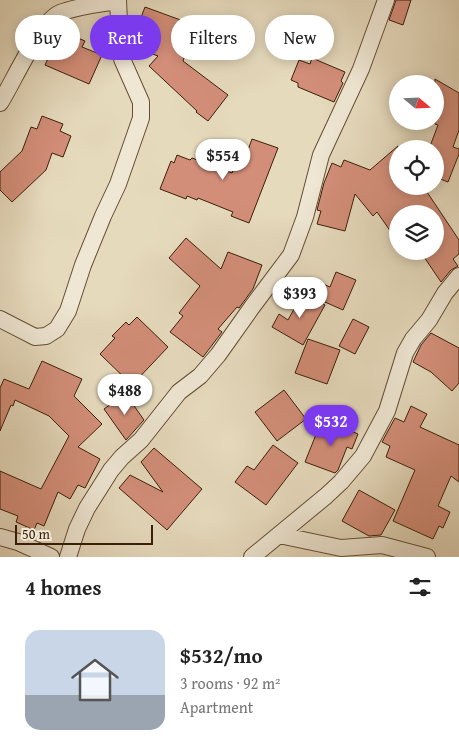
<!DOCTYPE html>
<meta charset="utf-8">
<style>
:root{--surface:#fff;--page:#f6f6f6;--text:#222;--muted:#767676;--accent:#7c3aed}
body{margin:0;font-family:"Gentium Book Plus",serif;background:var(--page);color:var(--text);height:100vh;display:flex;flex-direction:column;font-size:19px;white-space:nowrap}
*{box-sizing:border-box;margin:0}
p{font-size:16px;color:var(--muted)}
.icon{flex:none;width:28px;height:28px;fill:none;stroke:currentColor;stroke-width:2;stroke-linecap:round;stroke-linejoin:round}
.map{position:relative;height:557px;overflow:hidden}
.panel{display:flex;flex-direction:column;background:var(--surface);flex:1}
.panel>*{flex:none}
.guide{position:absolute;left:15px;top:15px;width:430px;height:45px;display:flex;gap:10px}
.needle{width:32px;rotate:109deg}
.controls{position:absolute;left:389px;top:75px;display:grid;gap:10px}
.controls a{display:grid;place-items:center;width:55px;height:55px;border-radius:50%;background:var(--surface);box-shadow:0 2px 12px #0003;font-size:25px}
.scale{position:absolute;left:15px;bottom:12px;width:138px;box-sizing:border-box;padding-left:5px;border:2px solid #3c1f08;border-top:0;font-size:14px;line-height:18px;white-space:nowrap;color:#3c1f08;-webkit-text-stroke:4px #efe7d4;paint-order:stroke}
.price{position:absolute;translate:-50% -42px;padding:0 11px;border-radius:18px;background:#fff;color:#222;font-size:16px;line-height:32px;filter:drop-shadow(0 1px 2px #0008)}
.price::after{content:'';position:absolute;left:50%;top:30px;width:15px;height:11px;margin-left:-8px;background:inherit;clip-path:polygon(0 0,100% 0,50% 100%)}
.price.active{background:var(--accent);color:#fff}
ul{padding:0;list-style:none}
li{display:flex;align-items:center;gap:15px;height:125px;padding:0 25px}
li span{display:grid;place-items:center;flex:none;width:140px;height:100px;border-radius:15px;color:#555}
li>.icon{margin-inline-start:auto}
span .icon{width:60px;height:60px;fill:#fffc;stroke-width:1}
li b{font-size:21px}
h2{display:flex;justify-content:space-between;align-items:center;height:60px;padding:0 25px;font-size:21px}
.pill{padding:0 18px;border-radius:22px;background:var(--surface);box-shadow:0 2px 12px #0003;font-size:18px;line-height:45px}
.pill.active{background:var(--accent);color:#fff}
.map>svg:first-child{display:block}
</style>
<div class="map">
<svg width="459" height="557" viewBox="0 0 459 557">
<rect width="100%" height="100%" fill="#e6dabd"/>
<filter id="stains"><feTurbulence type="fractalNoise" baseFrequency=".004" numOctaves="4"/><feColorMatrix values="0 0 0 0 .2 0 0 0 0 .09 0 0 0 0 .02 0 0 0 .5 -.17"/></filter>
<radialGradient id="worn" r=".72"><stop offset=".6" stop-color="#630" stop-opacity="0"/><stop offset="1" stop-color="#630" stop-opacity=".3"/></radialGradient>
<!-- building -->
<path fill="#d38e79" stroke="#3c1f08" d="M396,0H411L403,25L389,20Z
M145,7L186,22L184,28L189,30L185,42L189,44L183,61L228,95L208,121L196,112L197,111L149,66L158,56L130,46Z
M61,31L85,41L82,47L102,55L89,84L45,65Z
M312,58L345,72L341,81L343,83L334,102L298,87V83L291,80L299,60L310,64Z
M435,79L459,93V130L453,147L459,149V154L448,182L435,177V149H429L438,125L435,124Z
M42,116L63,124L60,131L71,136L63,157L52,153L46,170L12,202L0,190V172L22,151L31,127L37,129Z
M252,139L278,148L249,223L231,216L233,212L198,198L197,200L187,196L186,199L160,189L171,161L174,163L177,155L190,160L192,158L232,173L237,159L244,161Z
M398,146V186H423L459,240V254L453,259L458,266L451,270L441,282L420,251H435V214H398V242L377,212L373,216L355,194L345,231L317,224L321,211L317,210L324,183L332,163L341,167L344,160L370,170Z
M186,238L221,269L228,252L262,265L253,289L239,308L237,307L218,329L222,332L203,357L170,332L183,316L179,313L200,286L169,258Z
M336,272L356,280L343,310L316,298L323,284L330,287Z
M303,293L325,305L303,345L272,327L279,314L288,320Z
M137,317L168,347L132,385L100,354L115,338L112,336L126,322L129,325Z
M353,319L369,327L355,354L339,346Z
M431,333L459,348V383L452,391L431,372L413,362L421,345Z
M308,339L340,350L327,384L295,373Z
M42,361L82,379L74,396L102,424L78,447L100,459L85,488L78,485L70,499L58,492L44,526L37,523L34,530L16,522L18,516L0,509V471L41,489L69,436L49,416L15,400L13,406L11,405L0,431V388L4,379L29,389Z
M284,390L306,419L277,441L255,412Z
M122,396L130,400L144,420L126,440L104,409Z
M411,406L427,414L420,427L459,445V482L451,476L438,506L450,512L443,528L439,526L433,539L393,521L415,470L386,457L390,446L382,442L395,418L404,422Z
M328,421L358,434L352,449L347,447L338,470L335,473L305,462L317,432L320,436L324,423L327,424Z
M273,445L298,463L266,505L235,482L247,466L254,470Z
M154,448L202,489L167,530L119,488L130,475L163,492L141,462Z
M359,490L395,510L381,535L369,536L342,521Z"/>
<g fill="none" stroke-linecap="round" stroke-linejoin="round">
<!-- street casing -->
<g stroke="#664e35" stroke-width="18">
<path id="street" d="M0,103C13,83 40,21 60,13C78,6 99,4 118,1
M0,319L35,337L46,336L57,329L68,311L83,265L103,216L118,184L141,118V102L122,59L120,44L118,0
M279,535L341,548L382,545L427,557
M0,537L18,542L51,557
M68,557L77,529L87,508L111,470L122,457L141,440L179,392L200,376L218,355L252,307L291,255L305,217L321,155L361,69L386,0
M252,557L326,496L341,482L363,456L387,411L405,353L413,339L429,320L445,293L459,276"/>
</g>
<!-- street -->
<use href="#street" stroke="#efe7d4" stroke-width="16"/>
</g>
<rect width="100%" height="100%" filter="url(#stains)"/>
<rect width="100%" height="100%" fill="url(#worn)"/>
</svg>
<div class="controls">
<a><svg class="needle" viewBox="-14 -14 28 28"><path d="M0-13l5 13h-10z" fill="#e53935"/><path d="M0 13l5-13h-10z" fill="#767676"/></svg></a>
<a><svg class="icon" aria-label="locate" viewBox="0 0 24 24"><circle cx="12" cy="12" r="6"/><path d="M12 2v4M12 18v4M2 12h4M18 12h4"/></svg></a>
<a><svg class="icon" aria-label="layers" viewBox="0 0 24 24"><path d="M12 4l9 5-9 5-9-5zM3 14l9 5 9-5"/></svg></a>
</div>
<div class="scale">50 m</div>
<b class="price" style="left:223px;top:181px">$554</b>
<b class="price" style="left:300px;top:319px">$393</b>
<b class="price" style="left:125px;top:416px">$488</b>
<b class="price active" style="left:331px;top:447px">$532</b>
<div class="guide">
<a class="pill">Buy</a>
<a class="pill active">Rent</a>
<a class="pill">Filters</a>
<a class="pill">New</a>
</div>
</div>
<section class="panel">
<h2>4 homes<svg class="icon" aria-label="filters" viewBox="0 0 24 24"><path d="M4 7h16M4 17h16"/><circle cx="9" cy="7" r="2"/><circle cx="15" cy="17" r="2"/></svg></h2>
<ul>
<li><span style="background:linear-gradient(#c9d6e8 65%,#9aa5b1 0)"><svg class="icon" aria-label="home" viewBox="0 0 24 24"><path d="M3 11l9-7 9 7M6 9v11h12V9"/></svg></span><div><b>$532/mo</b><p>3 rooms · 92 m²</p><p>Apartment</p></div></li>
</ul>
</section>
